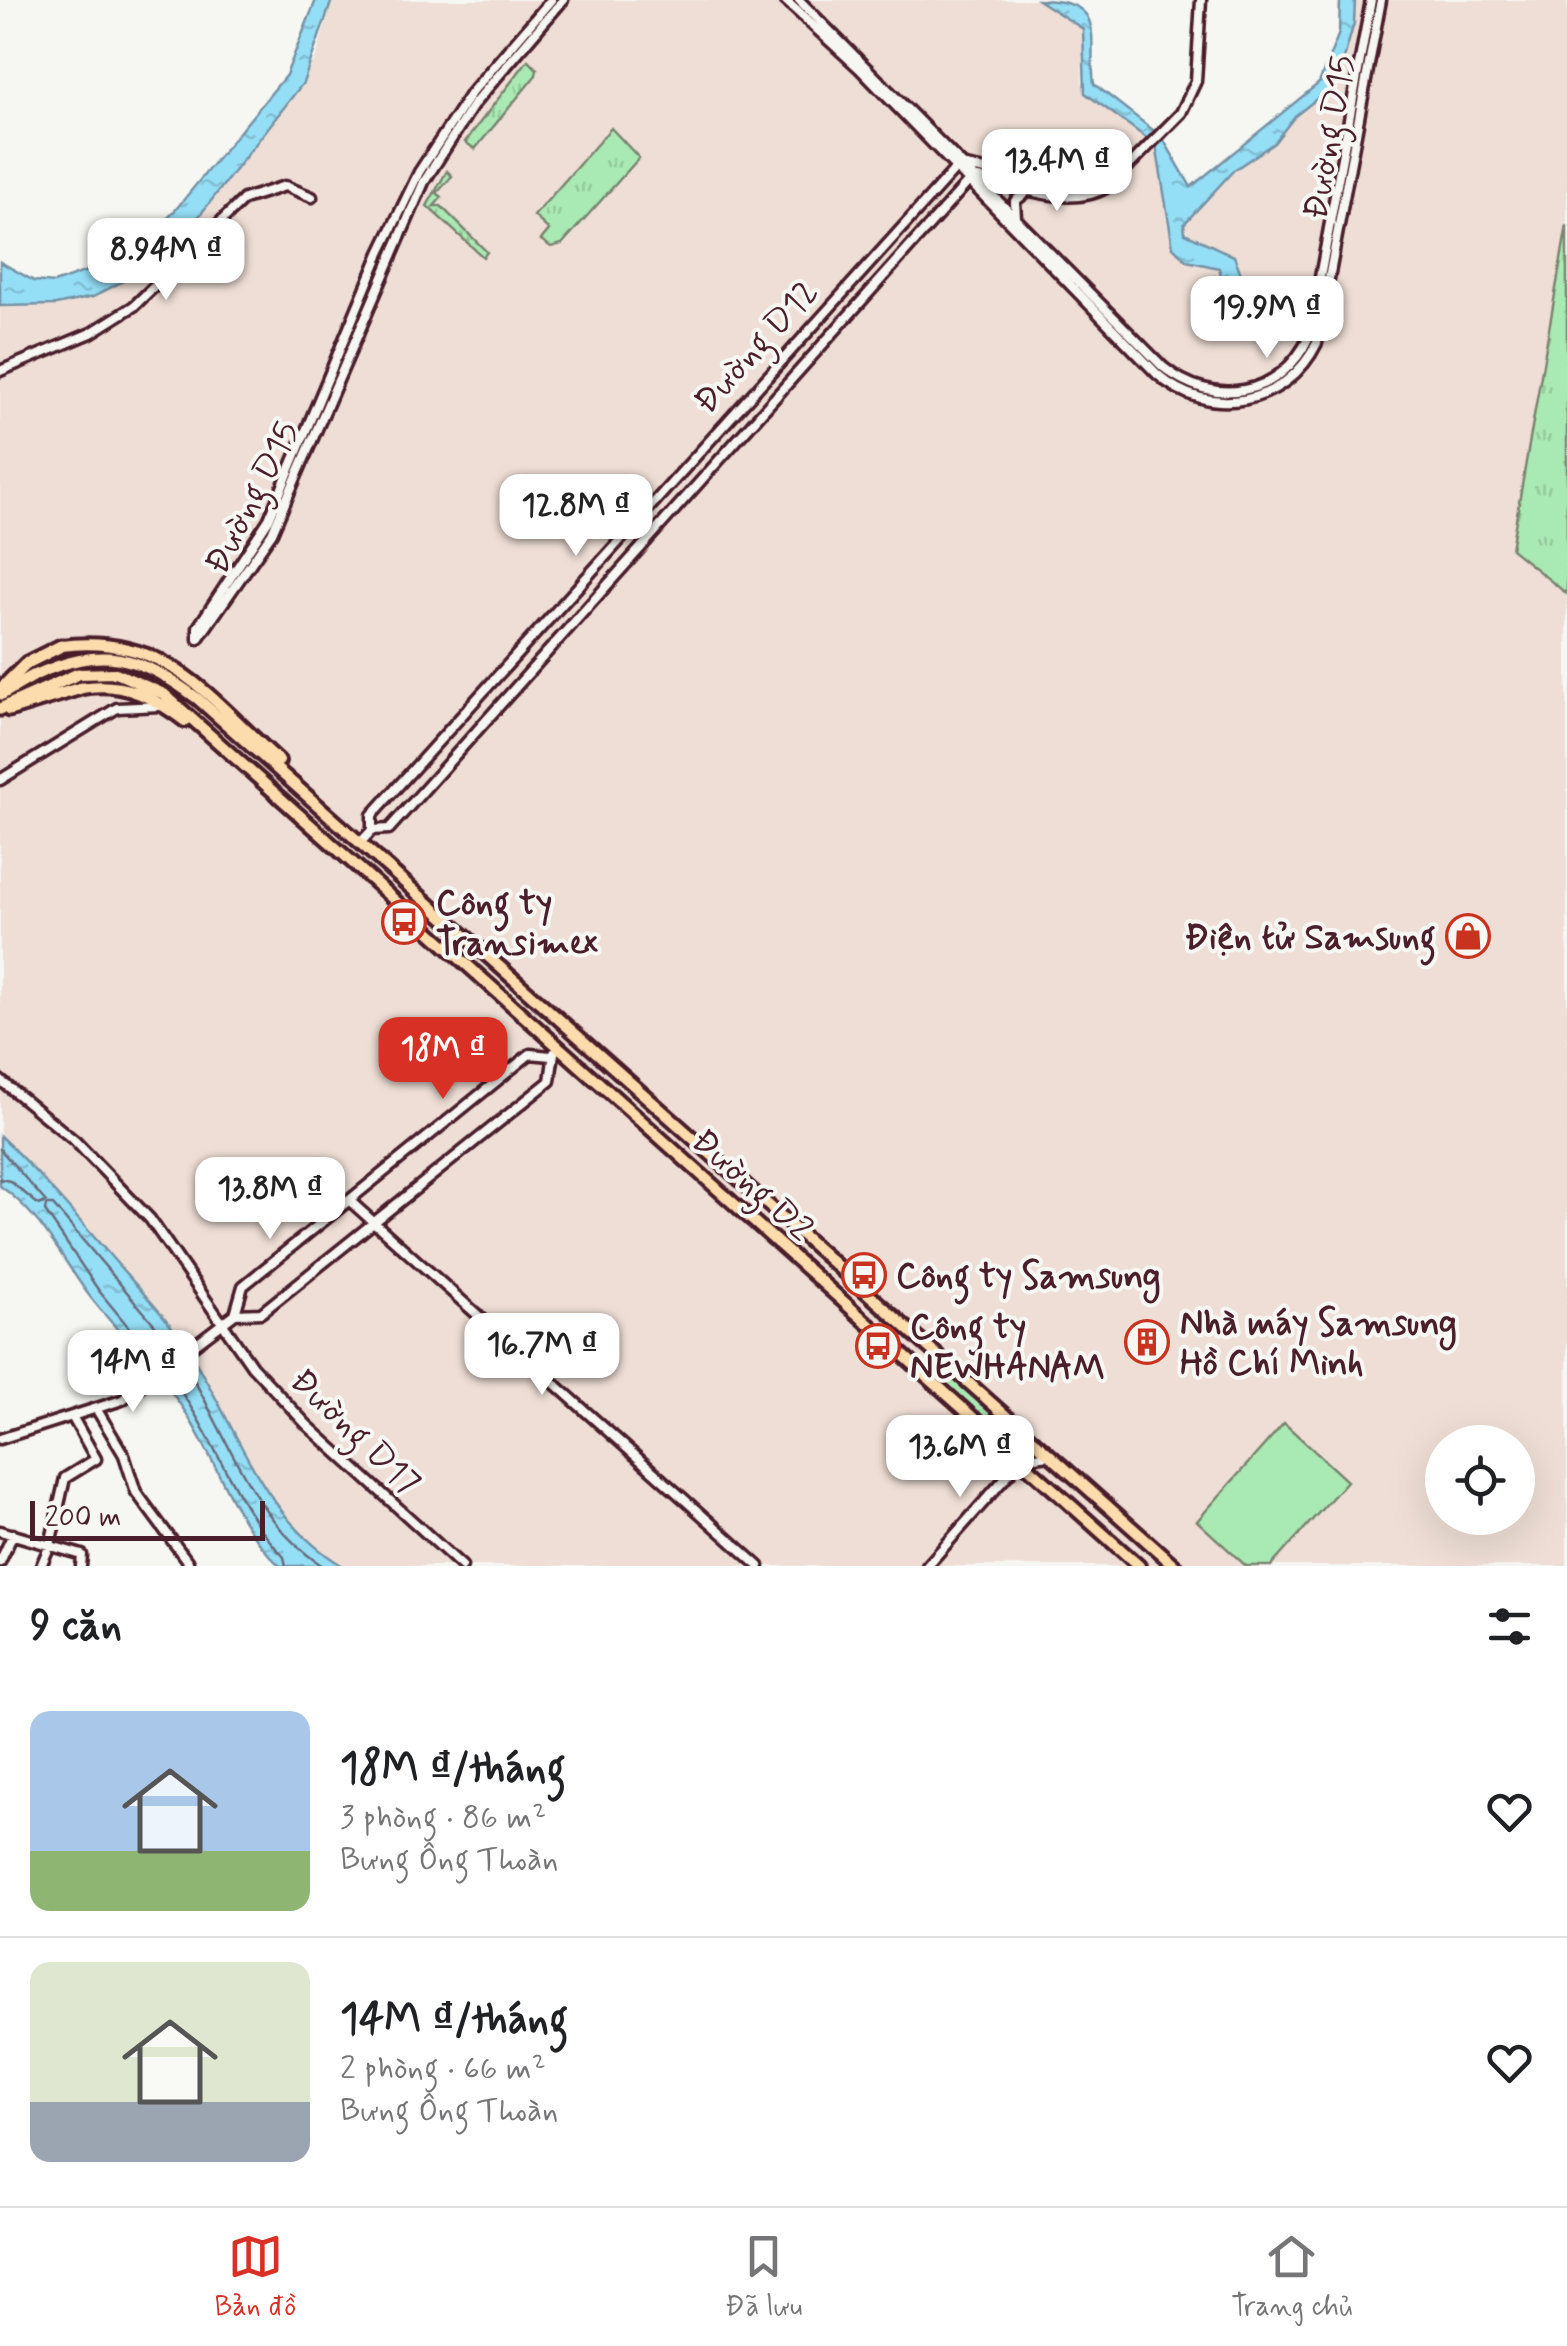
<!DOCTYPE html>
<html lang="vi">
<meta charset="utf-8">
<style>
:root{--surface:#fff;--page:#f2f2f2;--text:#202124;--muted:#757577;--line:#e0e0e0;--accent:#d93025}
body{margin:0;font-family:Mynerve,sans-serif;background:var(--page);color:var(--text);height:100vh;display:flex;flex-direction:column;font-size:38px;white-space:nowrap}
*{box-sizing:border-box;margin:0}
p{font-size:32px;color:var(--muted)}
.icon{flex:none;width:55px;height:55px;fill:none;stroke:currentColor;stroke-width:2;stroke-linecap:round;stroke-linejoin:round}
.map{position:relative;height:1566px;overflow:hidden}
.panel{display:flex;flex-direction:column;background:var(--surface);flex:1}
.panel>*{flex:none}
.tools{position:absolute;left:1425px;top:1425px;display:grid;gap:20px}
.tools a{display:grid;place-items:center;width:110px;height:110px;border-radius:50%;background:var(--surface);box-shadow:0 10px 40px #0002;font-size:50px}
.scale{position:absolute;left:30px;bottom:25px;width:235px;box-sizing:border-box;padding-left:10px;border:5px solid #4a1f2b;border-top:0;font-size:28px;line-height:35px;white-space:nowrap;color:#4a1f2b;-webkit-text-stroke:8px #f6f6f2;paint-order:stroke}
.price{position:absolute;translate:-50% -85px;padding:0 22px;border-radius:20px;background:#fff;color:#222;font-size:32px;line-height:65px;filter:drop-shadow(0 2px 5px #0008)}
.price::after{content:'';position:absolute;left:50%;top:60px;width:30px;height:22px;margin-left:-15px;background:inherit;clip-path:polygon(0 0,100% 0,50% 100%)}
.price.selected{background:var(--accent);color:#fff}
ul{padding:0;list-style:none}
li{display:flex;align-items:center;gap:30px;height:250px;padding:0 30px}
li+li{border-top:2px solid var(--line)}
li span{display:grid;place-items:center;flex:none;width:280px;height:200px;border-radius:20px;color:#555}
li>.icon{margin-inline-start:auto}
span .icon{width:120px;height:120px;fill:#fffc;stroke-width:1}
li b{font-size:42px}
h2{display:flex;justify-content:space-between;align-items:center;height:120px;padding:0 30px;font-size:42px}
.dock{display:flex;justify-content:space-around;align-items:center;height:140px;border-top:2px solid var(--line);background:var(--surface);font-size:28px;color:var(--muted)}
.dock a{display:grid;justify-items:center;gap:5px}
.dock .selected{color:var(--accent)}
.map>svg:first-child{display:block}
</style>
<div class="map">
<svg width="1567" height="1566" viewBox="0 0 1567 1566">
<defs>
<pattern id="grass-tufts" width="24" height="20" patternUnits="userSpaceOnUse" patternTransform="scale(2.5)"><rect width="24" height="20" fill="#a9eab4"/><path d="M3 7l-1-3M5 7V3M7 7l1-3M15 17l-1-3M17 17v-4M19 17l1-3" fill="none" stroke="#93c89b"/></pattern>
<pattern id="water-ripples" width="26" height="14" patternUnits="userSpaceOnUse" patternTransform="scale(2.5)"><rect width="26" height="14" fill="#94def6"/><path d="M2 4q2-2 4 0t4 0M15 11q2-2 4 0t4 0" fill="none" stroke="#81bed3"/></pattern>
</defs>
<rect width="100%" height="100%" fill="#f6f6f2"/>
<filter id="ink" filterUnits="userSpaceOnUse"><feTurbulence type="fractalNoise" baseFrequency=".01" numOctaves="2"/><feDisplacementMap in="SourceGraphic" scale="20" xChannelSelector="R" yChannelSelector="G"/><feConvolveMatrix kernelMatrix="1 2 1 2 8 2 1 2 1" color-interpolation-filters="sRGB"/></filter>
<g filter="url(#ink)">
<!-- built -->
<path fill="#eeded5" fill-rule="evenodd" d="M332,0H1038L1083,29L1082,83L1156,145L1169,232L1187,261L1221,270L1230,306L1238,263L1220,247L1190,238L1184,224L1234,170L1274,143L1295,116L1337,83L1354,23L1355,0H1567V1566H343L323,1554L285,1516L255,1474L184,1344L30,1164L0,1136V306L56,305L93,297L138,273L186,233L316,58ZM1442,1442H1518V1518H1442Z"/>
<!-- grass -->
<path fill="url(#grass-tufts)" stroke="#7a8470" stroke-width="2.5" d="M528,60L537,69L536,75L475,149L465,142Z
M611,128L639,158L562,244L551,247L541,240L549,230L534,216Z
M447,171L452,176L437,193L442,197L434,206H441L487,252L483,257L427,206Z
M1567,225V594L1511,549Z
M951,1376L1008,1426L1010,1435H1003L945,1383Z"/>
<!-- pitch -->
<path fill="#a9eab4" stroke="#7a8470" stroke-width="2.5" d="M1284,1423L1347,1481L1271,1566H1246L1197,1521Z"/>
<!-- water -->
<path fill="url(#water-ripples)" stroke="#7692a5" stroke-width="2.5" d="M316,0H332L303,83L186,233L138,273L93,297L56,305L0,306V262L34,281L54,283L109,263L149,235L172,214L286,75Z
M1038,0C1110,0 1087,37 1094,84L1162,137L1191,187L1319,83L1339,33L1340,0H1355L1354,23L1337,83L1295,116L1274,143L1234,170L1184,224L1185,233L1234,256L1246,286L1242,303L1229,306L1219,268L1187,261L1173,247L1156,145L1085,93L1083,29Z
M0,1136C39,1173 73,1213 108,1253C134,1284 164,1313 186,1347C236,1422 261,1518 343,1566H280C234,1523 218,1462 184,1410C158,1370 121,1336 91,1298C61,1258 42,1215 0,1186Z"/>
<g fill="none" stroke-linecap="round" stroke-linejoin="round">
<!-- shore -->
<path stroke="#686b7c" stroke-width="2.5" d="M0,1149L46,1202L39,1205L10,1181L0,1179
M183,1361C225,1429 252,1521 323,1566
M159,1364L99,1291L45,1211L46,1205H53L177,1351
M167,1373C213,1430 233,1504 284,1557L286,1566"/>
<!-- minor casing -->
<g stroke="#4a1f2b" stroke-width="15">
<path id="minor" d="M785,0L859,68L1157,374C1209,421 1287,405 1317,343L1381,0
M799,0L1163,367C1213,408 1281,397 1309,337L1371,0
M966,166L1067,187L1113,179
M978,178C1016,186 1073,210 1109,186L1181,113L1196,81L1201,0
M1016,218L1015,201L1029,190
M0,371L91,333L134,306L244,199L285,186L312,197
M198,639L272,533L424,182L474,104L563,0
M198,639V627L269,519L380,253L419,172L471,93L551,0
M0,780L117,708L160,706
M372,830L389,829L969,181
M361,842L372,830V815L956,168
M0,1080L75,1141L150,1219L252,1366L307,1425L462,1566
M351,1202L759,1566
M235,1314L261,1313L550,1081L554,1053
M97,1410L124,1455L136,1492L188,1562
M0,1439L122,1400L235,1314L243,1286L530,1054L551,1056
M0,1531L82,1555L81,1566
M0,1562L13,1534
M41,1566L50,1545L65,1478L96,1459L73,1418
M927,1566L1022,1459L1049,1455"/>
</g>
<!-- major casing -->
<g stroke="#4a1f2b" stroke-width="18">
<path id="major" d="M61,646C167,633 207,696 279,761
M78,674L116,673L164,694L1139,1566
M33,676C103,644 139,655 198,699L1175,1566
M81,688C123,681 152,696 185,721"/>
</g>
<!-- highway casing -->
<g stroke="#4a1f2b" stroke-width="19">
<path id="highway" d="M0,690L27,663L61,646
M2,694L33,676
M0,709L78,674
M9,710L81,688"/>
</g>
<!-- minor -->
<use href="#minor" stroke="#f6f6f2" stroke-width="8"/>
<!-- major -->
<use href="#major" stroke="#fcdcac" stroke-width="10"/>
<!-- highway -->
<use href="#highway" stroke="#fcdcac" stroke-width="11"/>
</g>
</g>
<!-- icons -->
<defs>
<g id="bus-ring" transform="scale(2.25)"><circle r="9.5" fill="#f6f6f2" stroke="#c8321e" stroke-width="1.5"/><path d="M-5-6H5V4H4V6H2V4H-2V6H-4V4H-5ZM-3.5-4V0h7V-4ZM-3.5 1.2v1.5H-2V1.2ZM2 1.2v1.5H3.5V1.2Z" fill="#c8321e"/></g>
<g id="shop-ring" transform="scale(2.25)"><circle r="9.5" fill="#f6f6f2" stroke="#c8321e" stroke-width="1.5"/><path d="M-5-2.5h2.3a2.7 3.5 0 0 1 5.4 0H5L5.5 6h-11ZM-1.5-2.5h3a1.5 2.3 0 0 0-3 0Z" fill="#c8321e"/></g>
<g id="building-ring" transform="scale(2.25)"><circle r="9.5" fill="#f6f6f2" stroke="#c8321e" stroke-width="1.5"/><path d="M-4-6H4V6H1V3H-1V6H-4ZM-2.5-4.3h1.7v1.8h-1.7ZM.8-4.3h1.7v1.8H.8ZM-2.5-1h1.7V.8h-1.7ZM.8-1h1.7V.8H.8Z" fill="#c8321e"/></g>
</defs>
<g fill-rule="evenodd">
<use href="#bus-ring" x="404" y="922"/>
<use href="#shop-ring" x="1468" y="936"/>
<use href="#bus-ring" x="864" y="1275"/>
<use href="#building-ring" x="1147" y="1342"/>
<use href="#bus-ring" x="878" y="1346"/>
</g>
<g text-anchor="middle" stroke-width="8" stroke-linejoin="round" paint-order="stroke">
<!-- street labels -->
<g font-size="35" fill="#4a1f2b" stroke="#f6f6f2">
<text transform="translate(1328 137) rotate(-80)" y="12">Đường D15</text>
<text transform="translate(755 346) rotate(-48)" y="12">Đường D12</text>
<text transform="translate(251 497) rotate(-63)" y="12">Đường D15</text>
<text transform="translate(753 1184) rotate(42)" y="12">Đường D2</text>
<text transform="translate(356 1431) rotate(44)" y="12">Đường D17</text>
</g>
<!-- poi labels -->
<g font-size="35" font-weight="bold" fill="#4a1f2b" stroke="#f6f6f2" text-anchor="start">
<text x="436" y="914">Công ty<tspan x="436" dy="40">Transimex</tspan></text>
<text x="1436" y="948" text-anchor="end">Điện tử Samsung</text>
<text x="896" y="1287">Công ty Samsung</text>
<text x="1180" y="1334">Nhà máy Samsung<tspan x="1180" dy="40">Hồ Chí Minh</tspan></text>
<text x="910" y="1338">Công ty<tspan x="910" dy="40">NEWHANAM</tspan></text>
</g>
</g>
</svg>
<div class="tools">
<a><svg class="icon" aria-label="locate" viewBox="0 0 24 24"><circle cx="12" cy="12" r="6"/><path d="M12 2v4M12 18v4M2 12h4M18 12h4"/></svg></a>
</div>
<div class="scale">200 m</div>
<b class="price" style="left:1057px;top:214px">13.4M ₫</b>
<b class="price" style="left:166px;top:303px">8.94M ₫</b>
<b class="price" style="left:1267px;top:361px">19.9M ₫</b>
<b class="price" style="left:576px;top:559px">12.8M ₫</b>
<b class="price selected" style="left:443px;top:1102px">18M ₫</b>
<b class="price" style="left:270px;top:1242px">13.8M ₫</b>
<b class="price" style="left:542px;top:1398px">16.7M ₫</b>
<b class="price" style="left:133px;top:1415px">14M ₫</b>
<b class="price" style="left:960px;top:1500px">13.6M ₫</b>
</div>
<section class="panel">
<h2>9 căn<svg class="icon" aria-label="filters" viewBox="0 0 24 24"><path d="M4 7h16M4 17h16"/><circle cx="9" cy="7" r="2"/><circle cx="15" cy="17" r="2"/></svg></h2>
<ul>
<li><span style="background:linear-gradient(#a9c7e8 70%,#8fb573 0)"><svg class="icon" aria-label="home" viewBox="0 0 24 24"><path d="M3 11l9-7 9 7M6 9v11h12V9"/></svg></span><div><b>18M ₫/tháng</b><p>3 phòng · 86 m²</p><p>Bưng Ông Thoàn</p></div><svg class="icon" aria-label="heart" viewBox="0 0 24 24"><path d="M12 20l-8-8c-3-5 5-10 8-4 3-6 11-1 8 4z"/></svg></li>
<li><span style="background:linear-gradient(#dfe7d0 70%,#9aa5b1 0)"><svg class="icon" aria-label="home" viewBox="0 0 24 24"><path d="M3 11l9-7 9 7M6 9v11h12V9"/></svg></span><div><b>14M ₫/tháng</b><p>2 phòng · 66 m²</p><p>Bưng Ông Thoàn</p></div><svg class="icon" aria-label="heart" viewBox="0 0 24 24"><path d="M12 20l-8-8c-3-5 5-10 8-4 3-6 11-1 8 4z"/></svg></li>
</ul>
</section>
<nav class="dock">
<a class="selected"><svg class="icon" aria-label="map" viewBox="0 0 24 24"><path d="M3 6l6-2 6 2 6-2v14l-6 2-6-2-6 2zM9 4v14M15 6v14"/></svg>Bản đồ</a>
<a><svg class="icon" aria-label="saved" viewBox="0 0 24 24"><path d="M7 4h10v16l-5-4-5 4z"/></svg>Đã lưu</a>
<a><svg class="icon" aria-label="home" viewBox="0 0 24 24"><path d="M3 11l9-7 9 7M6 9v11h12V9"/></svg>Trang chủ</a>
</nav>
